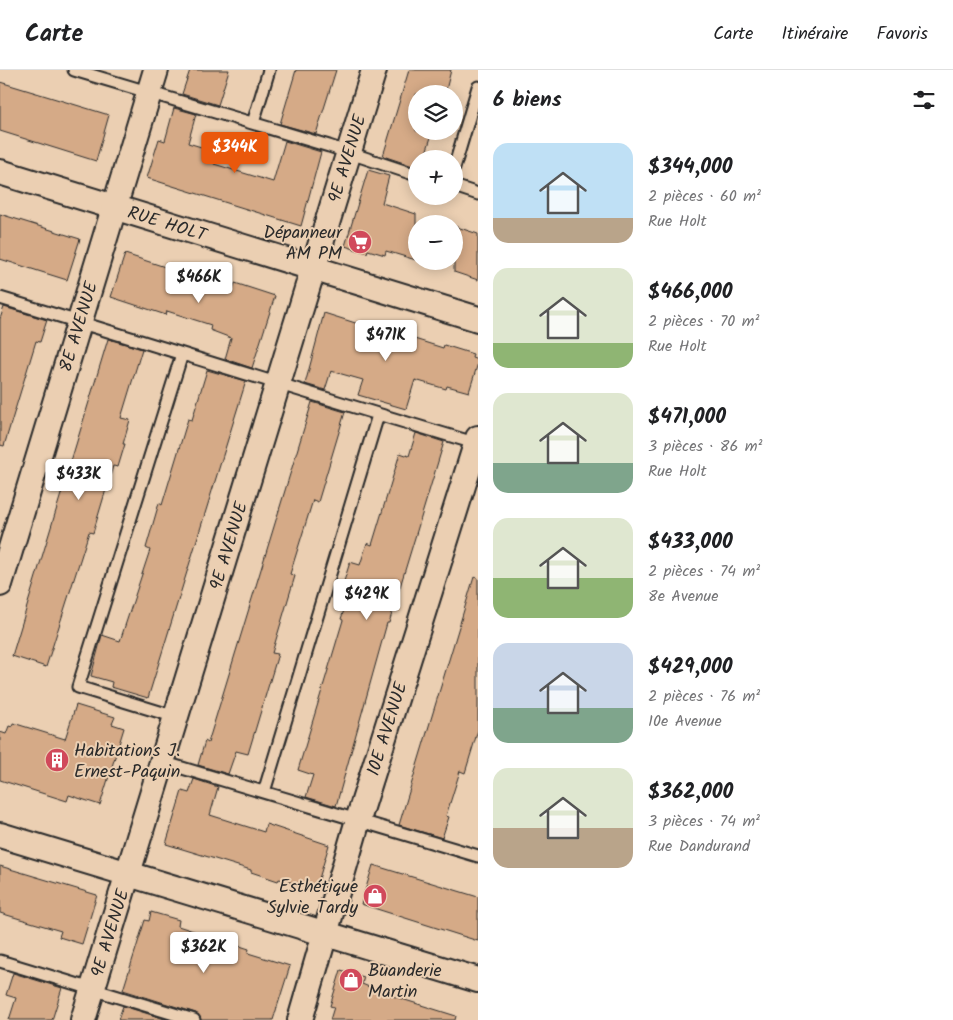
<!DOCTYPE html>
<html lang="fr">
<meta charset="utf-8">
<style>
:root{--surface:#fff;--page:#f2f2f2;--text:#202124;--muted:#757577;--line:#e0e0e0;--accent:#ea580c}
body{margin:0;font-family:Kalam,sans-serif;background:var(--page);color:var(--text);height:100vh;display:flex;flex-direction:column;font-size:19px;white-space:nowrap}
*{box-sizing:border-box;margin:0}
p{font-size:16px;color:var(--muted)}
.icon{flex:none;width:28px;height:28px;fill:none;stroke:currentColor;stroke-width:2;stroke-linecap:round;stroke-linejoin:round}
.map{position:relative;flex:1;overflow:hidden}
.side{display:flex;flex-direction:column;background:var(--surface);width:475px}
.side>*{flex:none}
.buttons{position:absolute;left:408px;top:15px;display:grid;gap:10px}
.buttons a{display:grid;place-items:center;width:55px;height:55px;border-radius:50%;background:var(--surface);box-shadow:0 2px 12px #0003;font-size:25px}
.price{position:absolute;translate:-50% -42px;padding:0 11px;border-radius:5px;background:#fff;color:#222;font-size:16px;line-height:32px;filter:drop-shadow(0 1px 2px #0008)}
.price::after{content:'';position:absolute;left:50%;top:30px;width:15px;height:11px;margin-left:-8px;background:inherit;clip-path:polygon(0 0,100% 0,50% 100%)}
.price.current{background:var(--accent);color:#fff}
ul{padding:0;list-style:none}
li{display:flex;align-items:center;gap:15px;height:125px;padding:0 15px}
li span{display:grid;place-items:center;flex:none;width:140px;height:100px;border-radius:15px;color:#555}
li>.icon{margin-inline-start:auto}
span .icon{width:60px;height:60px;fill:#fffc;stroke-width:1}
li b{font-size:21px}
h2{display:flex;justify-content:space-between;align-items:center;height:60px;padding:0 15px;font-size:21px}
header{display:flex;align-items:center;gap:30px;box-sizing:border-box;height:70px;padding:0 25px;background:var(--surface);border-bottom:1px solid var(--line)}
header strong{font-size:24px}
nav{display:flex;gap:28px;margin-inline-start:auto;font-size:18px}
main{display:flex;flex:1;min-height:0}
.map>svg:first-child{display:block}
</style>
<header>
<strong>Carte</strong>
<nav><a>Carte</a><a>Itinéraire</a><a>Favoris</a></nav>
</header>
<main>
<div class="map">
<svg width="478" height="950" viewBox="0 0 478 950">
<rect width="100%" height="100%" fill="#ebcfb2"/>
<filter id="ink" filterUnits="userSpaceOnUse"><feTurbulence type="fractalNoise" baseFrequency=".02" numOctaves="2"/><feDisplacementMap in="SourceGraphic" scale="10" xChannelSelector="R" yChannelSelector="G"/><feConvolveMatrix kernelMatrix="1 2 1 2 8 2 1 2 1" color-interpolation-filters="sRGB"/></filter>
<g filter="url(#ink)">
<!-- building -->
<path fill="#d5aa87" stroke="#2b2b2b" d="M190,0H229L218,35L182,24Z
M296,0H336L316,64L280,54Z
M409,0H451L445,24H416V61H433L424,89H416V97L383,86Z
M0,12L109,45L96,91L0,61Z
M174,38L196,44L188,73L218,82L214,94L273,112L285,71L321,82L301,156L147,108L159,69L165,71Z
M368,100L389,106L382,133L416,144V190L386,181L385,185L368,180L367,183L345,176Z
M0,144L80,169L67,210L0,189Z
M454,156L478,164V210L454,202Z
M125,184L233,219L235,213L275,226L252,298L225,289L231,268L210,260L211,255L167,241L166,245L111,227Z
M4,237L47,250L40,272L36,271L4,376L0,375V249Z
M324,243L368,257L370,255L443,278L444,275L473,284L472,288L478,290V293L469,322L447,316L446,319L415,310L406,339L358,325L363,310L331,301L325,320L305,314Z
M108,269L142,279L121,348L130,350L123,374H125L118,397L113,396L93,463L89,462L46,597L12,586Z
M207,300L246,311L148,628L111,617L112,612L91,606L102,565L120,571L150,480L146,478L159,433L162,435L188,349L192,350Z
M312,332L345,342L318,432L313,430L290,504L295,506L272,583L278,584L248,684L236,681L228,704L198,695L205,671L208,673Z
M416,363L444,372L389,553H387L336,736L306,727L313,705L298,700L343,550L341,549L344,540L336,537L350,492L360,495L367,473L372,475L400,383L409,386Z
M474,507L478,508V660L465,703L460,701L446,746L449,747L442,768L399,755Z
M76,635L115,647L112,654L124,658L100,735L69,725L67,731L0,710V662L6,664L9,656L12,657L13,653L65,669Z
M194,709L218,717L210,745L264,762L266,754L329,775L316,819L279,809L278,811L251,802V800L166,774L182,721L189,723Z
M373,795L478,827V871L361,834Z
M0,796L97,825L82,874L59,867L61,861L0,843Z
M151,842L179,850L178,856L249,879L248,883L290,896L273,950H201L196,943L123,920L145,850L149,851Z
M341,900L364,907L362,914L386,924L456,946L455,950H330L334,937L330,936Z
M13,903L62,918L52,950H9L16,928L6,925Z
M123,936L168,950H118Z"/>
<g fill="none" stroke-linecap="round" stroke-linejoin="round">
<!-- service casing -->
<g stroke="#2b2b2b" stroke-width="15">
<path id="service" d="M74,0L329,76L416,105
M253,53L269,0
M454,98L478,17
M454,116L478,124
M0,228C159,276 318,327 478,374
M176,647L78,617L182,284
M162,692L478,786
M264,722L378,345
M0,891L194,950"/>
</g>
<!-- minor casing -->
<g stroke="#2b2b2b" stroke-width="28">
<g id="minor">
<path id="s1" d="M0,102L478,249"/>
<path id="s2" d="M0,514L156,0"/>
<path d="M0,765L478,910"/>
<path id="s3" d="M83,950L374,0"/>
<path id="s4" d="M300,950L358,750L478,368"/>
</g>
</g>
<!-- service -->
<use href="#service" stroke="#ebcfb2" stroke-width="11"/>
<!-- minor -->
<use href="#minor" stroke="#ebcfb2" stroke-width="24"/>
</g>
</g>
<!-- icons -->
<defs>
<g id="supermarket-disc" transform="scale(1.25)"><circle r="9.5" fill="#d1495b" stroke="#ebcfb2"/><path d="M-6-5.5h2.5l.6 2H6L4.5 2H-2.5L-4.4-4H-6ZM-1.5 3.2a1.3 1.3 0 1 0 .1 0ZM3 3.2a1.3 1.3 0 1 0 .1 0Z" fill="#fff"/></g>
<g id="building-disc" transform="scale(1.25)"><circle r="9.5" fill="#d1495b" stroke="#ebcfb2"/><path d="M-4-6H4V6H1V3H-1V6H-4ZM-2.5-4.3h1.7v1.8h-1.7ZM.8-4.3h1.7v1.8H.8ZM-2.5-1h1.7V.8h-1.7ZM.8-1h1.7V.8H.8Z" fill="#fff"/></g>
<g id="shop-disc" transform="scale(1.25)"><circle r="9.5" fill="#d1495b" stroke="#ebcfb2"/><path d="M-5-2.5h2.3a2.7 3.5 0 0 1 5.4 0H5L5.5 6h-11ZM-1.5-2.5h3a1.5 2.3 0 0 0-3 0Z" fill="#fff"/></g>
</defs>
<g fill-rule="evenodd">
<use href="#supermarket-disc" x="360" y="172"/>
<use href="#building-disc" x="57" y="690"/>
<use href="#shop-disc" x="375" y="826"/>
<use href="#shop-disc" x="351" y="910"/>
</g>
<g text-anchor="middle" stroke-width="4" stroke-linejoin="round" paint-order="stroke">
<!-- street labels -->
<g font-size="18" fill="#2b2b2b" stroke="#ebcfb2">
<text dy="6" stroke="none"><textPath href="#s3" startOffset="901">9E AVENUE</textPath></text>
<text dy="6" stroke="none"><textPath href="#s1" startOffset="175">RUE HOLT</textPath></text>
<text dy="6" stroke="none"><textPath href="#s2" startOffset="269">8E AVENUE</textPath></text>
<text dy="6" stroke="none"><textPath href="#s3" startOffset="496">9E AVENUE</textPath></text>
<text dy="6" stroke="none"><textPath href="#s4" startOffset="304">10E AVENUE</textPath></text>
<text dy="6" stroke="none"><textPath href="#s3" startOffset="91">9E AVENUE</textPath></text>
</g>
<!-- poi labels -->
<g font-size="18" fill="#2b2b2b" stroke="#ebcfb2" text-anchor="end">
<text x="342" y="168">Dépanneur<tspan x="342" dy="21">AM PM</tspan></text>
<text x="74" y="686" text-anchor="start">Habitations J.<tspan x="74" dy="21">Ernest-Paquin</tspan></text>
<text x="358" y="822">Esthétique<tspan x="358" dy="21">Sylvie Tardy</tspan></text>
<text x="368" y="906" text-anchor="start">Buanderie<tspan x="368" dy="21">Martin</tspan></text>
</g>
</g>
</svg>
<div class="buttons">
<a><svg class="icon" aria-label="layers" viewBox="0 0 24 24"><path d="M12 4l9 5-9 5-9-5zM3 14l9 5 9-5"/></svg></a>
<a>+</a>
<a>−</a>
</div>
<b class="price current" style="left:235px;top:104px">$344K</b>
<b class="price" style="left:199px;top:234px">$466K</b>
<b class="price" style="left:386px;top:292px">$471K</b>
<b class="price" style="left:79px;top:431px">$433K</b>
<b class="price" style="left:367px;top:551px">$429K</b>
<b class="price" style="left:204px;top:904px">$362K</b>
</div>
<section class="side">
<h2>6 biens<svg class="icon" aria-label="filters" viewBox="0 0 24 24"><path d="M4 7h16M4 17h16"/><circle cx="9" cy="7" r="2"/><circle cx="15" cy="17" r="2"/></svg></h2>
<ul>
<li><span style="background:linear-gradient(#bfe0f5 75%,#b9a48a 0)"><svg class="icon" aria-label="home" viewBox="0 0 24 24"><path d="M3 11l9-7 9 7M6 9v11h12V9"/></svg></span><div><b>$344,000</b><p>2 pièces · 60 m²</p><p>Rue Holt</p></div></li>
<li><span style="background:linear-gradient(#dfe7d0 75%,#8fb573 0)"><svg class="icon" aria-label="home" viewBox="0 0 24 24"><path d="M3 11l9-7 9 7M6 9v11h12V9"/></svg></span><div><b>$466,000</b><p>2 pièces · 70 m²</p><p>Rue Holt</p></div></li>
<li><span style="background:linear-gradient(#dfe7d0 70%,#7fa58c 0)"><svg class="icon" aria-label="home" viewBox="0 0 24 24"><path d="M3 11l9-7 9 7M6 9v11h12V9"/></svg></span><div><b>$471,000</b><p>3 pièces · 86 m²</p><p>Rue Holt</p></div></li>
<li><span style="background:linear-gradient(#dfe7d0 60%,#8fb573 0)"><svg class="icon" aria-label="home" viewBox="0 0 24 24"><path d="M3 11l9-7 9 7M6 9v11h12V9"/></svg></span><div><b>$433,000</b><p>2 pièces · 74 m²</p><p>8e Avenue</p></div></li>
<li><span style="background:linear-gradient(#c9d6e8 65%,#7fa58c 0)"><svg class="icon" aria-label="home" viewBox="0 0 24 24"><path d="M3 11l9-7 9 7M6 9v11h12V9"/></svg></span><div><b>$429,000</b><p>2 pièces · 76 m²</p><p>10e Avenue</p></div></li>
<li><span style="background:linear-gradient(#dfe7d0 60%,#b9a48a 0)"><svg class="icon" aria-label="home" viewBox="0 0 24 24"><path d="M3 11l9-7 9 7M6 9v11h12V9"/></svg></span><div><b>$362,000</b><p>3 pièces · 74 m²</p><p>Rue Dandurand</p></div></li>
</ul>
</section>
</main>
